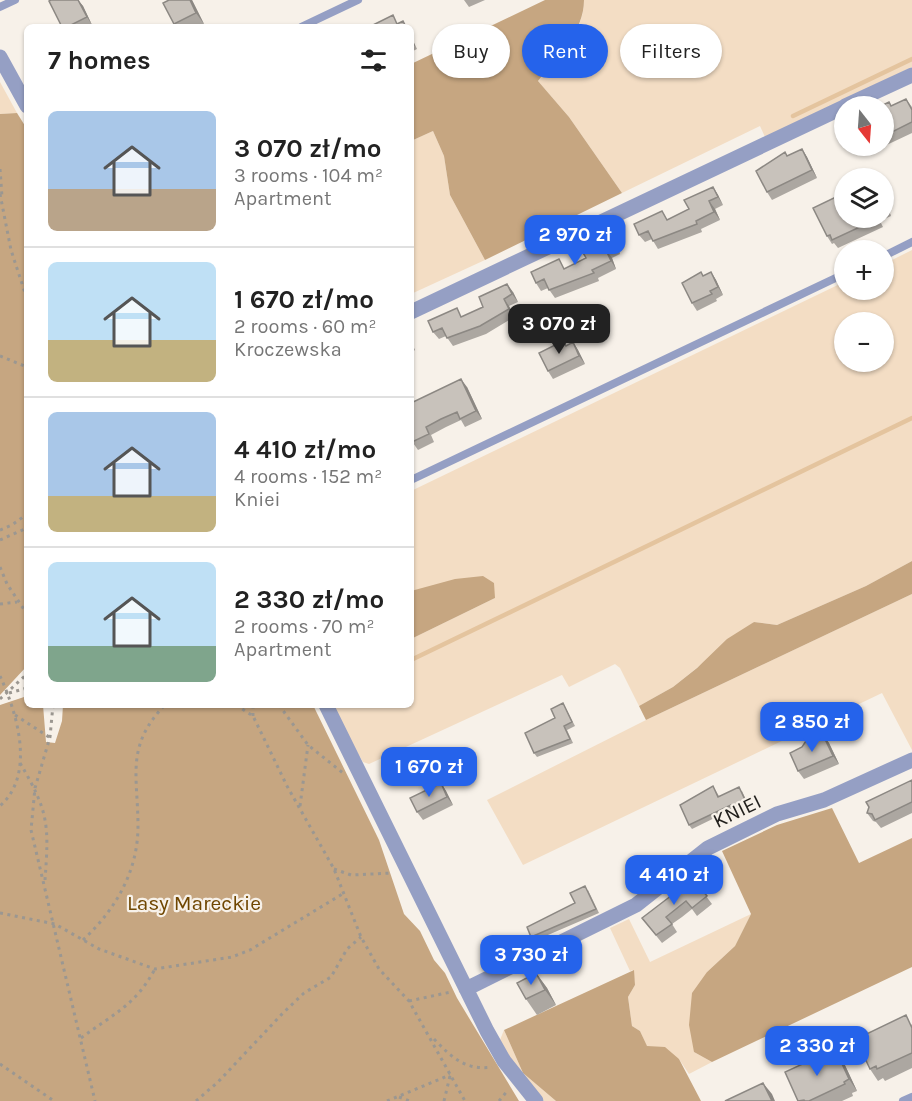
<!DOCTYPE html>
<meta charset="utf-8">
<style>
:root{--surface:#fff;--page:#f2f2f2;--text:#222;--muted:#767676;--line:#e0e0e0;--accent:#2563eb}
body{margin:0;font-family:Karla,sans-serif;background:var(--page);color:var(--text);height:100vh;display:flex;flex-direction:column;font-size:22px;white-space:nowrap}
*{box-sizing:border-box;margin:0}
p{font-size:20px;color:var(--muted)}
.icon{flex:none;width:33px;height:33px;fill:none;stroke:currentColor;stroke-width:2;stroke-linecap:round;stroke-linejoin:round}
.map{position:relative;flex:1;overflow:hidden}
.drawer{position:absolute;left:24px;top:24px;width:390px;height:684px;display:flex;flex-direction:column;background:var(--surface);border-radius:9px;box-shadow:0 2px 4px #0004}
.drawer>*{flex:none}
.guide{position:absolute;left:432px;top:24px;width:390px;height:54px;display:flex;gap:12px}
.needle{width:39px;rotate:163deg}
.buttons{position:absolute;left:834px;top:96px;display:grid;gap:12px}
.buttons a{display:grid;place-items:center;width:60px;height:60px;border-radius:50%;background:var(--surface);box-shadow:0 2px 4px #0004;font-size:30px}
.price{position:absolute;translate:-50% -51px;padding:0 14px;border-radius:12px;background:var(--accent);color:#fff;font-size:20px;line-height:39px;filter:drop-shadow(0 2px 3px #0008)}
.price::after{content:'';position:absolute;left:50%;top:36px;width:18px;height:14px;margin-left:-9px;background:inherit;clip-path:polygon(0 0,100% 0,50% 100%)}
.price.selected{background:#222;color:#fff}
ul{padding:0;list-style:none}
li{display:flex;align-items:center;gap:18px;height:150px;padding:0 24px}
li+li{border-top:2px solid var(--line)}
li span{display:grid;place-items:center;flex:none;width:168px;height:120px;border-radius:9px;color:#555}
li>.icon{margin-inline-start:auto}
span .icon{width:72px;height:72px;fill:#fffc;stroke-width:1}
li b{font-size:26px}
h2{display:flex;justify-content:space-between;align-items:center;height:72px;padding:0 24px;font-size:26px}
.pill{padding:0 21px;border-radius:27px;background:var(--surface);box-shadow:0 2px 4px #0004;font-size:21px;line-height:54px}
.pill.selected{background:var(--accent);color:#fff}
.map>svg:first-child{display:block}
</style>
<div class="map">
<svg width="912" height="1101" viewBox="0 0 912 1101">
<rect width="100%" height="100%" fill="#f7f1e9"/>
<!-- green -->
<path fill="#f3ddc4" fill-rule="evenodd" d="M584,0H912V67L765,137L760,126L622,193L569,117L538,81C558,58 584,32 584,0Z
M0,82L17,113L0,114Z
M433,131L444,156L450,195L485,260L411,294V141Z
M912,250V561L866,586L777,625L754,622L673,687L639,706L620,668L615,664L569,687L562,675L369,764L363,762L330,705H411V639L495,598L421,589L411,591V491L844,282V290H884V264ZM844,322H884V362H844Z
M912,594V750L882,693L523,865L487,800L646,720Z
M751,914L735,946L707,972L694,1052L712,1062L689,1074L679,1059L647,1047L640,1031L632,1026L628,997L635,985L633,970L630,971L610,928L629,919L650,962Z
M504,1030L523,1073L556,1101H544C527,1084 511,1062 500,1040Z"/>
<!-- forest -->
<path fill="#c6a681" d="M545,0H584C584,32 557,57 538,81L569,117L622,193L485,260L450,195L444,156L433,131L411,141V64Z
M17,113L27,129V666L0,695V114Z
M912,561V594L646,720L639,706L673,687L697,668L727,639L754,622L777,625L866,586Z
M483,576L494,583L495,598L411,639V591L455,579Z
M27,696V705H43L46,742L55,743L62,721L63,705H313L379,840L404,914L420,931L434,960L445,973L457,998L519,1101H0V705Z
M832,808L859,863L912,838V967L712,1062L694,1052L689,1025L692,993L707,972L735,946L751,914L722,851L777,825Z
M634,970L635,985L628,997L632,1026L640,1031L647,1046L665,1047L679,1059L701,1101H556L523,1073L504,1030Z"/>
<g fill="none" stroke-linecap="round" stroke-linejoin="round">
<!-- stream -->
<path stroke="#e4c49e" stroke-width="4.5" d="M793,116L912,59
M411,660L912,418"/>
<!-- path -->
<path stroke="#9b9791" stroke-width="3" stroke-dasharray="3 4.5" stroke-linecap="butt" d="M0,169L2,197
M0,194L11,250L27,299
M0,356L27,367
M0,530L12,525L27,514
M0,540L27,528
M0,567L7,584L27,614
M0,604L17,602
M0,676C17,713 36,774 0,806
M9,693L27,688
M0,699L27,674
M53,705L50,737L35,788L31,830L95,1101
M236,705L253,716L287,786L334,869L361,937L379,969L409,1001L465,1101
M279,705L308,745L343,773
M15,715L49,737
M253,716V705
M20,763C49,812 49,825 45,880
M300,806L308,745
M334,869L351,875L392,873
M0,913L55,924L99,949L155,969L232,957L250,950L344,893
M83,940C115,910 138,872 138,826C138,776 125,746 165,705
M409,1001L451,992
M81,1038C113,1014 135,1006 155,969
M434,1039C451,1057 466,1071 492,1067
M0,1064L54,1101
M399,1097L410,1101
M196,1101L218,1082L283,1013L304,993L331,977L347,949L361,937
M387,1101L450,1075
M444,1101L450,1076
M499,1101L508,1090"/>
<!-- lane -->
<path stroke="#959fc4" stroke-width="8" d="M0,7L15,0
M301,27L358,0
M884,256L912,242
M411,480L844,274
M903,1101L912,1097"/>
<!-- street -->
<path stroke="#959fc4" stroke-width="15" d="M0,57L27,106
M845,106L912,75
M411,312L844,107
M326,705L487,1031L504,1061L536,1101
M466,989L636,905L708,848L777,814L824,800L912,760"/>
</g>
<!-- wall -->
<path fill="#aca7a1" d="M78,0L83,6L92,25L88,27H62Z
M169,0H192L204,24L199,27H176L174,24Z
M464,0H485L469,7Z
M411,36L417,49L411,52Z
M906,99L912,107V133L876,150L873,146H884V106L889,102L892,106Z
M802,149L807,157L817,178L772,200L767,192L787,156Z
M713,187L718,195L723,205L715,209L720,220L701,229L702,232L658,249L652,239L645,242L639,235L689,209Z
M884,199L891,216L880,221L883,227L838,248L834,243L832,244L827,236L844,218H884Z
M615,243L620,254L612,258L616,269L598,278L599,281L555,298L548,288L541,291L536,283Z
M711,272L716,280L723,295L716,299L717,301L697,311L692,303L704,276Z
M513,292L518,302L509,306L514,317L486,334L453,346L446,336L439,339L433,332Z
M411,341L415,350L411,353Z
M573,342L578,350L585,364L553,379L548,371Z
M467,387L482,419L465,427L461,420L446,427L431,435L434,442L418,450L411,440Z
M563,703L575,726L567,730L573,743L537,757L534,753L555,718Z
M823,735L829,743L839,764L804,779L798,771L802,747Z
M912,780V813L881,828L876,822L873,821L867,813Z
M441,783L446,791L453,805L423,820L417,812Z
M713,786L719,796L742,791L749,806L736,812L733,809L692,829L689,825Z
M693,879L712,904L697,916L692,909L682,917L672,924L677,932L662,943L642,918Z
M588,890L599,913L534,941L531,937L575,903Z
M536,973L547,988L556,1005L537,1015L526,999Z
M912,1024V1068L885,1081L883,1078L878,1081L870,1069Z
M843,1061L857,1091L852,1093L853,1096L842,1101H798Z"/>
<!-- shaded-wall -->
<path fill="#8c8883" d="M78,0L83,6L92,25L87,17Z
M190,0H192L204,24L196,13Z
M802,149L807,157L817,178L812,170Z
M713,187L718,195L723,205L718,197Z
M884,199L891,216L884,203Z
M709,201L715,209L720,220L714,212Z
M609,236L615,243L620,254L614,246Z
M606,250L612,258L616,269L611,261Z
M711,272L716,280L723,295L718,287Z
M507,284L513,292L518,302L512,294Z
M504,299L509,306L514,317L509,309Z
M573,342L578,350L585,364L579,356Z
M461,379L467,387L482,419L476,411Z
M823,735L829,743L839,764L833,756Z
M441,783L446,791L453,805L447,797Z
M536,973L547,988L556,1005L545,990Z
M835,1049L843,1061L857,1091L849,1079Z
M763,1083L772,1094L775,1101H772Z"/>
<!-- building -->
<path fill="#c8c2bb" stroke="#8c8883" stroke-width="1.5" d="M51,0H78L87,17L67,27H62L49,1Z
M169,0H190L196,13L174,24L163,3Z
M393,15L397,24L403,21L406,27H369Z
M411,38L414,45L411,46Z
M906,99L912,110V122L884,136V106H881L889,102L891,106Z
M802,149L812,170L767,192L756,171L785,152L787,156Z
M713,187L718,197L709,201L714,212L696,221L697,224L653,241L648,231L639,235L634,224L662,211L667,220L689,209L684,200Z
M838,196L844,208V207V218H877V219L832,240L830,235L827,236L813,208Z
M609,236L614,246L606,250L611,261L592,270L594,273L549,290L544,279L536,283L531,272L559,259L564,269L586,258L581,249Z
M701,272L703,276L711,272L718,287L710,291L712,294L692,303L682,283Z
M507,284L512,294L504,299L509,309L480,326L447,338L442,328L433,332L428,321L457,308L461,317L483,307L479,297Z
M563,341L566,346L573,342L579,356L548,371L539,353Z
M461,379L476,411L460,419L457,412L441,419L426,427L429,434L412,442L411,440V403Z
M563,703L572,722L564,726L570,739L534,753L525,733L555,718L551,709Z
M823,735L833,756L798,771L790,753L802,747L808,738Z
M912,780V802L875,820L872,814L867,813L869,807L866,802Z
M441,783L447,797L417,812L410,798Z
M713,786L718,797L739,787L746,802L733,808L731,805L689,825L680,805Z
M693,879L707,896L692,908L686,901L666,917L672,924L656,935L642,918Z
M585,886L596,909L531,937L527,927L575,903L570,893Z
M536,973L545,990L526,999L517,983Z
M906,1015L912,1028V1053L877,1069L876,1066L870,1069L856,1039Z
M835,1049L849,1079L844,1082L845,1084L809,1101H805L804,1100L798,1101L785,1072Z
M763,1083L772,1101H725Z"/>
<g text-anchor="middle" stroke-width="4.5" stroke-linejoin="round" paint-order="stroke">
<!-- street labels -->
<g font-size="21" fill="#22201d" stroke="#f7f1e9">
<text transform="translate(737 811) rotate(-26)" y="7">KNIEI</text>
</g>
<!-- park labels -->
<g font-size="21" fill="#6f4600" stroke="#f7f1e9">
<text x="194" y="910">Lasy Mareckie</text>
</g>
</g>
</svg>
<div class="buttons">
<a><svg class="needle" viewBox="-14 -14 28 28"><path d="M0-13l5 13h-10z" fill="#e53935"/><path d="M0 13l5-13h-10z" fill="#767676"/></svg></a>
<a><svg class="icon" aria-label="layers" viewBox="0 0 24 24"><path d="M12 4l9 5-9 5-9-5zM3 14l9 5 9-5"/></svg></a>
<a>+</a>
<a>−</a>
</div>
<b class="price" style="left:575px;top:266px">2 970 zł</b>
<b class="price selected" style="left:559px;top:355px">3 070 zł</b>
<b class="price" style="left:812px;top:753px">2 850 zł</b>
<b class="price" style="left:429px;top:798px">1 670 zł</b>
<b class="price" style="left:674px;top:906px">4 410 zł</b>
<b class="price" style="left:531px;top:986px">3 730 zł</b>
<b class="price" style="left:817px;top:1077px">2 330 zł</b>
<div class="guide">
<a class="pill">Buy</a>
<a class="pill selected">Rent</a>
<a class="pill">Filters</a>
</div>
<section class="drawer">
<h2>7 homes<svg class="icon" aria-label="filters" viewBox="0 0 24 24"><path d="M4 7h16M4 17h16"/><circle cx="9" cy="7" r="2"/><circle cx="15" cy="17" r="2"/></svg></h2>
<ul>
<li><span style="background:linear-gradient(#a9c7e8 65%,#b9a48a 0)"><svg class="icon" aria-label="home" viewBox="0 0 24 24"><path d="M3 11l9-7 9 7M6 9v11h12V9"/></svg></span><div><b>3 070 zł/mo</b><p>3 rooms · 104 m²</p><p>Apartment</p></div></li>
<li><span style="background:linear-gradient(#bfe0f5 65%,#c2b280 0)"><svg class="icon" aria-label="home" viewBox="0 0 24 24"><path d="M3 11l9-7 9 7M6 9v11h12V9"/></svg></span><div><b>1 670 zł/mo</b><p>2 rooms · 60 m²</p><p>Kroczewska</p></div></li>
<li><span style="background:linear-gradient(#a9c7e8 70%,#c2b280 0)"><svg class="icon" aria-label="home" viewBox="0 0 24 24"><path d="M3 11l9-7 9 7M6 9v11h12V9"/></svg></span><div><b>4 410 zł/mo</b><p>4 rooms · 152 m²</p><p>Kniei</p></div></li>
<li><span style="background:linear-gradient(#bfe0f5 70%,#7fa58c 0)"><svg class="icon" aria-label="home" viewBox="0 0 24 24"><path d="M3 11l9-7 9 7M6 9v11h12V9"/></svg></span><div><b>2 330 zł/mo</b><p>2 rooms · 70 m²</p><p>Apartment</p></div></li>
</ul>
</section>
</div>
